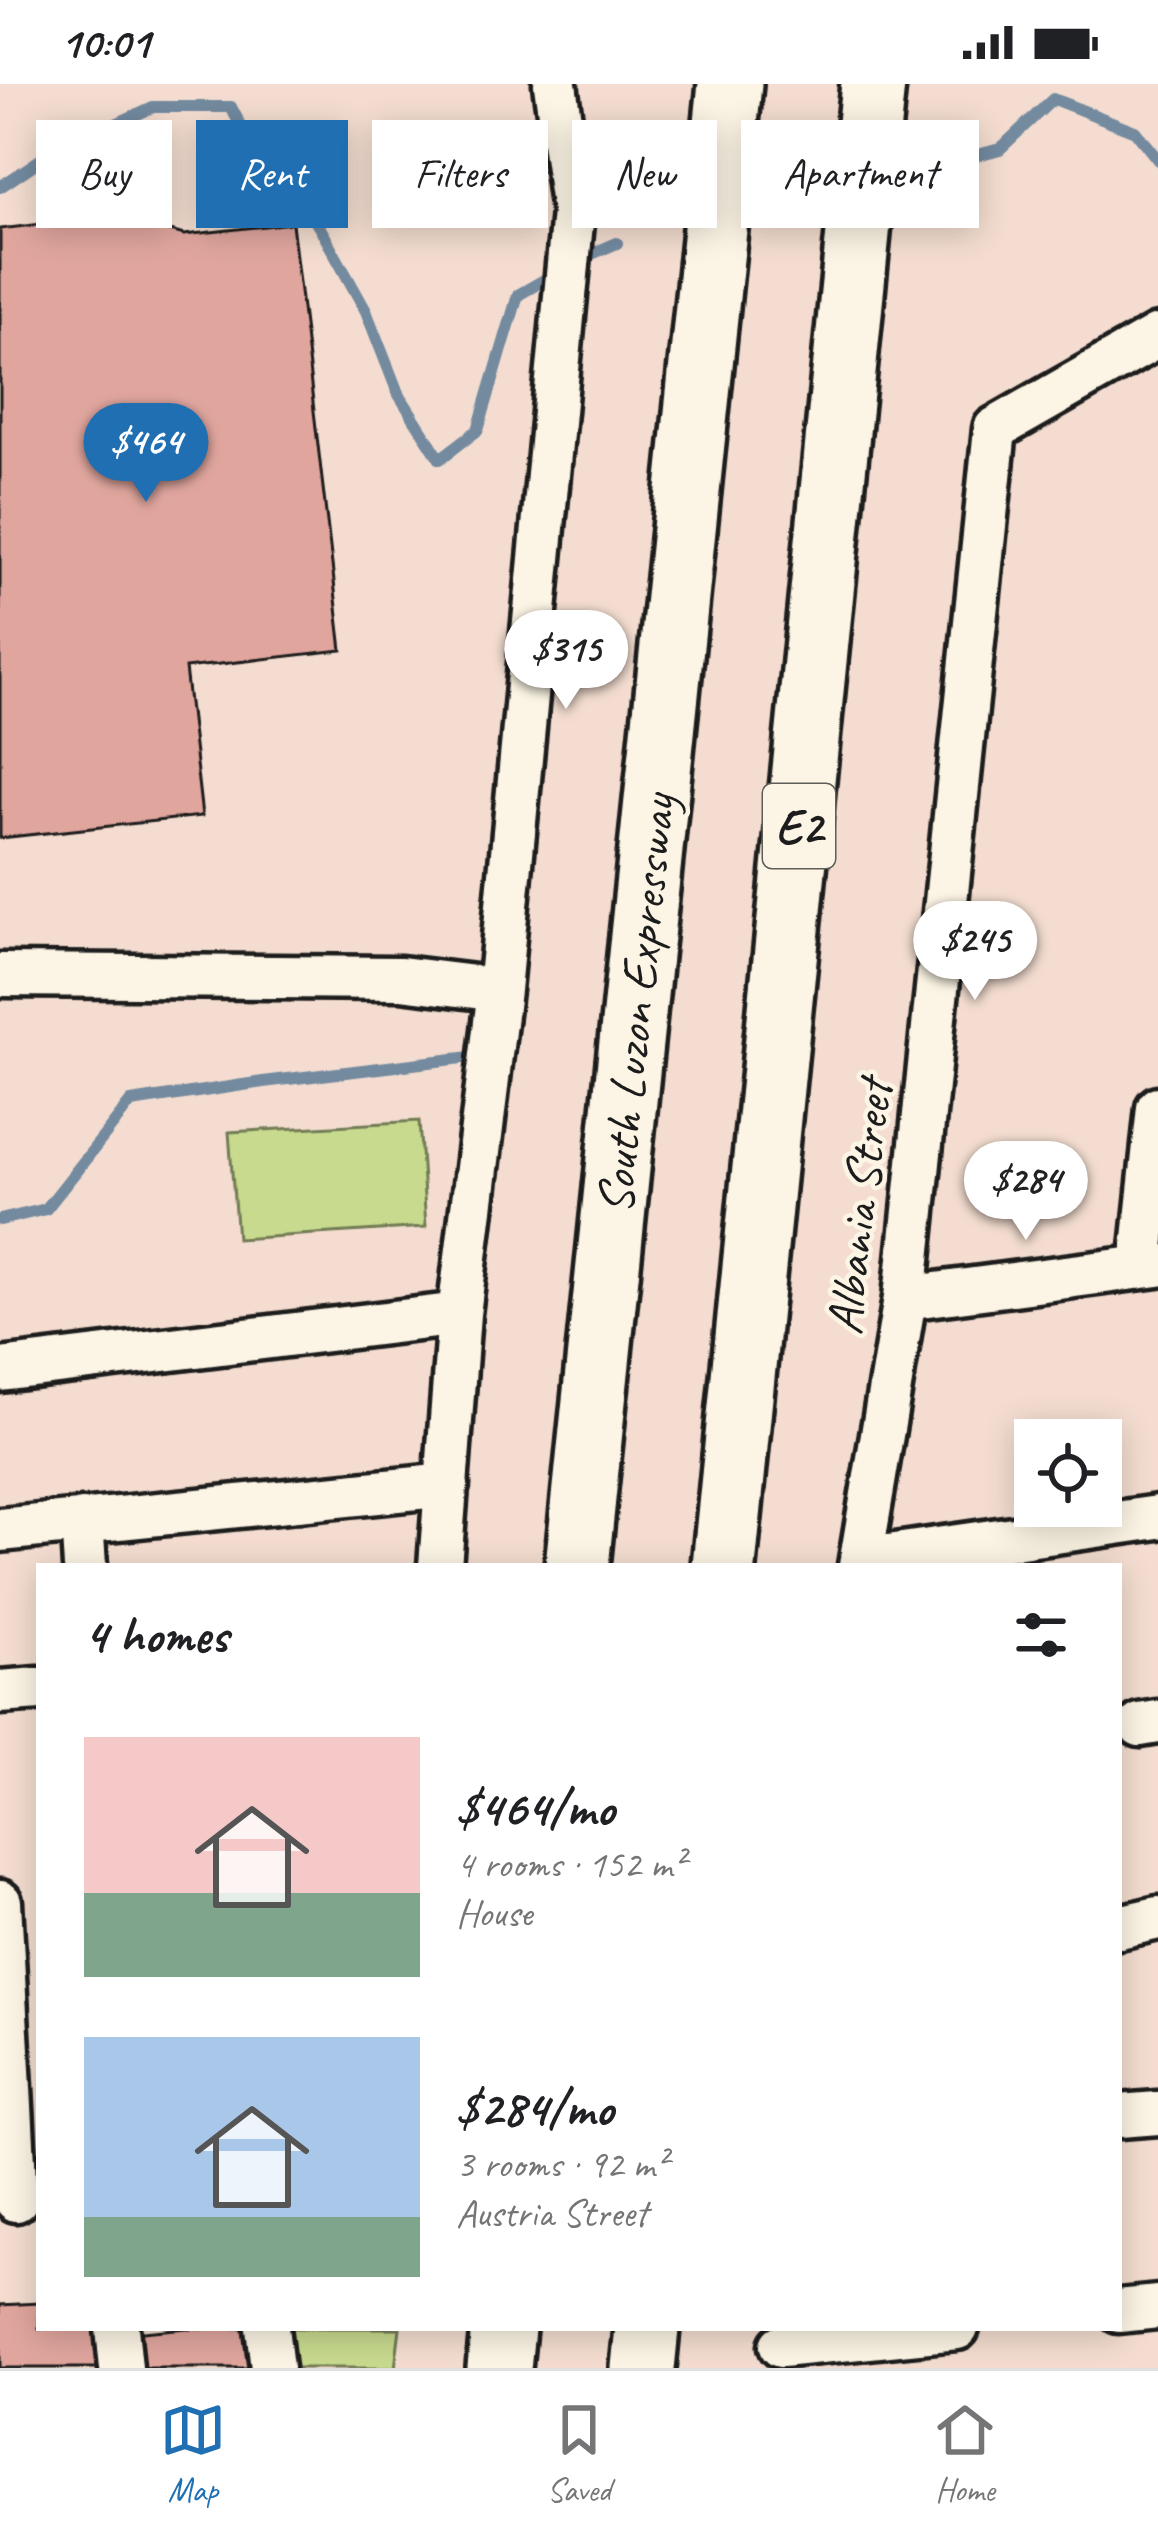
<!DOCTYPE html>
<meta charset="utf-8">
<style>
:root{--surface:#fff;--page:#f2f2f2;--text:#202124;--muted:#757577;--line:#e0e0e0;--accent:#1f6fb2}
body{margin:0;font-family:Caveat,sans-serif;background:var(--page);color:var(--text);height:100vh;display:flex;flex-direction:column;font-size:45px;white-space:nowrap}
*{box-sizing:border-box;margin:0}
p{font-size:39px;color:var(--muted)}
.icon{flex:none;width:66px;height:66px;fill:none;stroke:currentColor;stroke-width:2;stroke-linecap:round;stroke-linejoin:round}
.map{position:relative;flex:1;overflow:hidden}
.panel{position:absolute;left:36px;top:1479px;width:1086px;height:768px;display:flex;flex-direction:column;background:var(--surface);border-radius:0px;box-shadow:0 6px 30px #0003}
.panel>*{flex:none}
.banner{position:absolute;left:36px;top:36px;width:1086px;height:108px;display:flex;gap:24px}
.controls{position:absolute;left:1014px;top:1335px;display:grid;gap:24px}
.controls a{display:grid;place-items:center;width:108px;height:108px;border-radius:0px;background:var(--surface);box-shadow:0 6px 30px #0003;font-size:60px}
.price{position:absolute;translate:-50% -102px;padding:0 27px;border-radius:42px;background:#fff;color:#222;font-size:39px;line-height:78px;filter:drop-shadow(0 3px 6px #0008)}
.price::after{content:'';position:absolute;left:50%;top:72px;width:36px;height:27px;margin-left:-18px;background:inherit;clip-path:polygon(0 0,100% 0,50% 100%)}
.price.active{background:var(--accent);color:#fff}
ul{padding:0;list-style:none}
li{display:flex;align-items:center;gap:36px;height:300px;padding:0 48px}
li span{display:grid;place-items:center;flex:none;width:336px;height:240px;border-radius:0px;color:#555}
li>.icon{margin-inline-start:auto}
span .icon{width:144px;height:144px;fill:#fffc;stroke-width:1}
li b{font-size:51px}
h2{display:flex;justify-content:space-between;align-items:center;height:144px;padding:0 48px;font-size:51px}
.tag{padding:0 42px;border-radius:0px;background:var(--surface);box-shadow:0 6px 30px #0003;font-size:42px;line-height:108px}
.tag.active{background:var(--accent);color:#fff}
.status{display:flex;justify-content:space-between;align-items:center;height:84px;padding:0 60px;background:var(--surface);direction:ltr}
.status svg{height:33px;fill:currentColor}
.tabs{display:flex;justify-content:space-around;align-items:center;height:168px;border-top:3px solid var(--line);background:var(--surface);font-size:33px;color:var(--muted)}
.tabs a{display:grid;justify-items:center;gap:6px}
.tabs .active{color:var(--accent)}
.map>svg:first-child{display:block}
</style>
<div class="status"><b>10:01</b><svg viewBox="0 0 49 12"><path d="M0 12V9h3v3zM5 12V6h3v6zM10 12V3h3v9zM15 12V0h3v12zM26 1h20v11H26zM47 4h2v5h-2z"/></svg></div>
<div class="map">
<svg width="1158" height="2284" viewBox="0 0 1158 2284">
<rect width="100%" height="100%" fill="#f4ddd0"/>
<filter id="ink" filterUnits="userSpaceOnUse"><feTurbulence type="fractalNoise" baseFrequency=".00833" numOctaves="2"/><feDisplacementMap in="SourceGraphic" scale="24" xChannelSelector="R" yChannelSelector="G"/><feConvolveMatrix kernelMatrix="1 2 1 2 8 2 1 2 1" color-interpolation-filters="sRGB"/></filter>
<g filter="url(#ink)">
<!-- green -->
<path fill="#c8da8e" stroke="#727b55" stroke-width="3" d="M419,1037L426,1143L237,1155L229,1048Z
M275,2244H400L395,2284H278Z"/>
<g fill="none" stroke-linecap="round" stroke-linejoin="round">
<!-- stream -->
<path stroke="#738a9f" stroke-width="12" d="M970,73L1000,65L1053,15L1135,47L1158,76
M0,103L46,72L153,23H231L258,75L292,99L324,151L366,227L398,309L440,375L478,346L518,211L558,188
M580,175L617,159
M0,1136L46,1125L131,1018L263,998L471,973"/>
</g>
<!-- building -->
<path fill="#e0a69e" stroke="#1c1c1c" stroke-width="3" d="M116,131L184,151L292,139L342,566L185,584L202,732L0,754V145Z
M39,2219V2244H108L111,2284H0V2221Z
M186,2244H253L256,2284H134L131,2249Z"/>
<g fill="none" stroke-linecap="round" stroke-linejoin="round">
<!-- minor casing -->
<g stroke="#1c1c1c" stroke-width="51">
<path id="minor" d="M0,891L401,894L499,906
M1141,1183L1158,1024
M905,1214L1158,1181
M0,1286L459,1230
M82,1437L85,1482
M0,1446L447,1401
M861,1476L1158,1433
M440,1482L459,1230L499,906L573,128L555,0
M860,1482L905,1214L995,345L1158,252
M0,1608L39,1605
M1140,1641L1158,1638
M0,1818L16,2116
M1119,1843L1158,1834
M1119,2032L1158,2029
M1119,2227L1158,2223
M117,2244L121,2284
M267,2244L272,2284
M781,2262L957,2244"/>
</g>
<!-- highway casing -->
<g stroke="#1c1c1c" stroke-width="72">
<path id="highway" d="M577,1482L730,0
M724,1482L873,0
M499,2284L503,2244
M643,2284L647,2244"/>
</g>
<!-- minor -->
<use href="#minor" stroke="#fcf5e5" stroke-width="42"/>
<!-- highway -->
<use href="#highway" stroke="#fcf5e5" stroke-width="63"/>
</g>
</g>
<g text-anchor="middle" stroke-width="9" stroke-linejoin="round" paint-order="stroke">
<!-- shield labels -->
<rect fill="#fcf5e5" stroke="#5f5d58" stroke-width="3" x="763" y="700" width="72" height="84" rx="9"/>
<g font-size="48" font-weight="bold" fill="#1c1c1c">
<text x="799" y="759">E2</text>
</g>
<!-- street labels -->
<g font-size="51" fill="#1c1c1c" stroke="#fcf5e5">
<text transform="translate(635 920) rotate(-84)" y="18">South Luzon Expressway</text>
<text transform="translate(858 1123) rotate(-83)" y="18">Albania Street</text>
</g>
</g>
</svg>
<div class="controls">
<a><svg class="icon" aria-label="locate" viewBox="0 0 24 24"><circle cx="12" cy="12" r="6"/><path d="M12 2v4M12 18v4M2 12h4M18 12h4"/></svg></a>
</div>
<b class="price active" style="left:146px;top:421px">$464</b>
<b class="price" style="left:566px;top:628px">$315</b>
<b class="price" style="left:975px;top:919px">$245</b>
<b class="price" style="left:1026px;top:1159px">$284</b>
<div class="banner">
<a class="tag">Buy</a>
<a class="tag active">Rent</a>
<a class="tag">Filters</a>
<a class="tag">New</a>
<a class="tag">Apartment</a>
</div>
<section class="panel">
<h2>4 homes<svg class="icon" aria-label="filters" viewBox="0 0 24 24"><path d="M4 7h16M4 17h16"/><circle cx="9" cy="7" r="2"/><circle cx="15" cy="17" r="2"/></svg></h2>
<ul>
<li><span style="background:linear-gradient(#f6c9c9 65%,#7fa58c 0)"><svg class="icon" aria-label="home" viewBox="0 0 24 24"><path d="M3 11l9-7 9 7M6 9v11h12V9"/></svg></span><div><b>$464/mo</b><p>4 rooms · 152 m²</p><p>House</p></div></li>
<li><span style="background:linear-gradient(#a9c7e8 75%,#7fa58c 0)"><svg class="icon" aria-label="home" viewBox="0 0 24 24"><path d="M3 11l9-7 9 7M6 9v11h12V9"/></svg></span><div><b>$284/mo</b><p>3 rooms · 92 m²</p><p>Austria Street</p></div></li>
</ul>
</section>
</div>
<nav class="tabs">
<a class="active"><svg class="icon" aria-label="map" viewBox="0 0 24 24"><path d="M3 6l6-2 6 2 6-2v14l-6 2-6-2-6 2zM9 4v14M15 6v14"/></svg>Map</a>
<a><svg class="icon" aria-label="saved" viewBox="0 0 24 24"><path d="M7 4h10v16l-5-4-5 4z"/></svg>Saved</a>
<a><svg class="icon" aria-label="home" viewBox="0 0 24 24"><path d="M3 11l9-7 9 7M6 9v11h12V9"/></svg>Home</a>
</nav>
